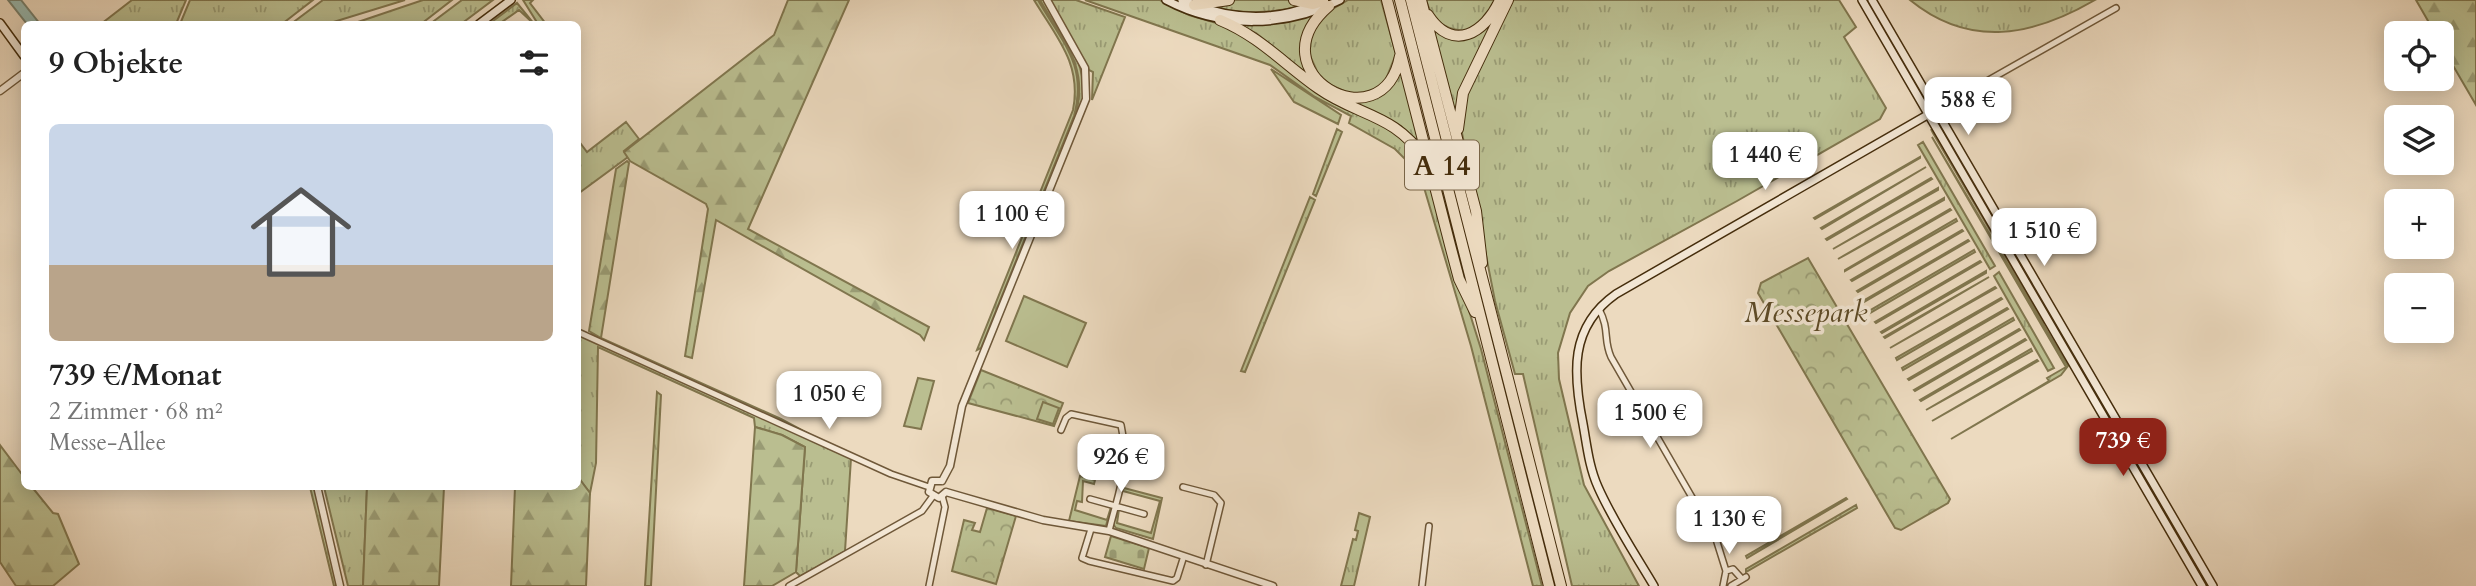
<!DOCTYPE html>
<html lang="de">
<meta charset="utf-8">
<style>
:root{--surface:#fff;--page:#f2f2f2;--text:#222;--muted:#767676;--line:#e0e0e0;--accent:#8f2418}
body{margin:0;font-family:Cardo,serif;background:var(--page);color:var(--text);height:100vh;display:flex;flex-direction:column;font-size:26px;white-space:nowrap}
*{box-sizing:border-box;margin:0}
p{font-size:23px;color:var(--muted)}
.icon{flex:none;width:38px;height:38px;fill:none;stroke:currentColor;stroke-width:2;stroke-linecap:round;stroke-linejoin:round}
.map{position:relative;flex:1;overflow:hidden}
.drawer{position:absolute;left:21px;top:21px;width:560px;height:469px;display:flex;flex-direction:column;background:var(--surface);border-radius:10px;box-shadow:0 4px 18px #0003}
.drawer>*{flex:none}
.tools{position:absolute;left:2384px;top:21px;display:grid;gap:14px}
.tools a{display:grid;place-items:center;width:70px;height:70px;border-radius:10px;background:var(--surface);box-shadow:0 4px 18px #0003;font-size:35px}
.price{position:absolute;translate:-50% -60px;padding:0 16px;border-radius:14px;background:#fff;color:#222;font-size:23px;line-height:46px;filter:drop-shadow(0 2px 4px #0008)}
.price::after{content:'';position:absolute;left:50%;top:42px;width:21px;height:16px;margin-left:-10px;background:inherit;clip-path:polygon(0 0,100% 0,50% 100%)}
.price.selected{background:var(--accent);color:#fff}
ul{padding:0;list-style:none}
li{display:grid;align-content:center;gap:14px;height:371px;padding:0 28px}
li+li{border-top:2px solid var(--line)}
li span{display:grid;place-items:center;height:217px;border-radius:10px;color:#555}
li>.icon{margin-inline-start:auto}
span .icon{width:126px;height:126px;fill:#fffc;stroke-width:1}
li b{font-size:30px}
h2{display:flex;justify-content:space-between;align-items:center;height:84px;padding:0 28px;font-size:30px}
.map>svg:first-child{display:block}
</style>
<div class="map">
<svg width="2476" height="586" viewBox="0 0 2476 586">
<defs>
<pattern id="grass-tufts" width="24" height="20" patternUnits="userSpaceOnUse" patternTransform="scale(1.75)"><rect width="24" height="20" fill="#babe90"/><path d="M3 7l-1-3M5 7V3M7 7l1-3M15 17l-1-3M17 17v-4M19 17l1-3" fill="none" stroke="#999b74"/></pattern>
<pattern id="forest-firs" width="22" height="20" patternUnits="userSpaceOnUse" patternTransform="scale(1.75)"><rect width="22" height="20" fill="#babe90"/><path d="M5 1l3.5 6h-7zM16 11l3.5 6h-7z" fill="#999b74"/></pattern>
<pattern id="cemetery-stones" width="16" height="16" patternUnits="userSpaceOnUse" patternTransform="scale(1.75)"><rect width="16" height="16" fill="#babe90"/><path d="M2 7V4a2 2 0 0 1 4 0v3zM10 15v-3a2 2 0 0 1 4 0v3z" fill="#999b74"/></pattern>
<pattern id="park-crowns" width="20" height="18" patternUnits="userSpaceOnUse" patternTransform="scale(1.75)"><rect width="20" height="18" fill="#babe90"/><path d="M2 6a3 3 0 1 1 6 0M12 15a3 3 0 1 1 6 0" fill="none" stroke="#999b74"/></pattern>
</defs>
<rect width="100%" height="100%" fill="#ecdabf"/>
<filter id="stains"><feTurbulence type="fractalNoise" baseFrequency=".00286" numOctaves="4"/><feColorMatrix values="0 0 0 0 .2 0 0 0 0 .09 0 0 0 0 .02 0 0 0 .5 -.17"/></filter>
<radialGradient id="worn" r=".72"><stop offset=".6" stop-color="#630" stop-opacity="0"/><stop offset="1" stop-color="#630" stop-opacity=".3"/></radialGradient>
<!-- grass -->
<path fill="url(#grass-tufts)" stroke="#80764e" stroke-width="2" d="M132,0H186L176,24H101Z
M190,0H313L282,24H180Z
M323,0H405L327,24H291Z
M423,0H452L421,24H352Z
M462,0H493L461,24H430Z
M523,0H533L530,3L546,24H538Z
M1034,0H1038C1062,42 1088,65 1074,116L981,348L977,350L1073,110C1082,64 1057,38 1034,0Z
M1040,0H1044C1063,33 1090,65 1082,105L988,335L1075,116C1090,68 1063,40 1040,0Z
M1050,0H1076L1125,17L1092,100L1093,72L1089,70Z
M1085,0H1160L1189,15L1237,29L1292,71L1379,119L1420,155L1481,349L1542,586H1533L1471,346L1420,174L1395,149L1349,123L1351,116L1315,97L1270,65Z
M1235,0H1288L1305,5C1270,15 1241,13 1205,8Z
M1348,0H1381L1396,54L1382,89L1354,96L1321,80L1306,47L1319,17Z
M1426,0H1499L1472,31C1448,31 1433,24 1426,0Z
M1511,0H1839L1856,27L1844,37L1886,108L1880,119L1737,201L1609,271L1588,286L1570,313L1558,353L1559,379L1584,485L1639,586H1572L1523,374H1515L1495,301L1461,128L1465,94Z
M1865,0H1869L1925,97L1923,99Z
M1910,0H2095C2033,36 1970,49 1910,0Z
M517,3L534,24L519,10L499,24H489Z
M1315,14C1303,36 1296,54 1312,78L1256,33L1238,25L1283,23Z
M1493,20L1457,119L1431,23L1437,29L1478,33Z
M1271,69L1341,115L1338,124L1294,102Z
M1400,69H1402L1423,151L1401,126L1347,101C1370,98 1390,97 1400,69Z
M626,122L639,139L624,151L628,157L579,193L578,140L587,152Z
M1337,129L1342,132L1316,196L1313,194Z
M1931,129L2035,302L2045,324L1933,133Z
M1932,137L2068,366L2061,375L1951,439L2049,381L2047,378L2066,367Z
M1923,142L1995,266L1990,269L1918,145Z
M1920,157V158L1815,219L1814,218Z
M1926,167L1822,229L1821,228Z
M1931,178L1932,179L1827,240L1826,239Z
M1969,180L1992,212L2077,355L2074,357Z
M1938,188V190L1833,249Z
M1310,197L1315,200L1245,372L1241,371Z
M1944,198V200L1838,259Z
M1950,209L1951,210L1845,271V270Z
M1956,219L1957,221L1852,281L1851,280Z
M1962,230L1963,231L1858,292L1857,291Z
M1968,240L1969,241L1864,302L1863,301Z
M1974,250L1975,252L1870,313L1869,311Z
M1980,261L1981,262L1876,323L1875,322Z
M1986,271V273L1882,333L1881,332Z
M1999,272L2054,368L2048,371L1994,276Z
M1989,277L1885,338L1884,337Z
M1995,287L1996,288L1890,348Z
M2001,298L2002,299L1897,360L1896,358Z
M2007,308L2008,309L1903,370L1902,368Z
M2013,318L2014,320L1909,380L1908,379Z
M2019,329L2020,330L1915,391L1914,390Z
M578,333L851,458L845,551L800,576L796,572L805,447L782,435L755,427L754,418L598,347L596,463L590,493L578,477Z
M592,334L781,419L822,441L593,338Z
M2025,339L2026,340L1921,401L1920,400Z
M2031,349L2032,351L1926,410Z
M2037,360L2038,361L1932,421Z
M657,392L661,395L651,586H645Z
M2122,436L2210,586H2205L2119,438Z
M310,487H314L338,586H334Z
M324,487H367L363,586H348Z
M1846,498L1847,499L1747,558L1746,556Z
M1856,505L1857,508L1746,572V569Z
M1359,513L1370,517L1354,586H1341L1353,539L1356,540L1358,531L1355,530Z"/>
<!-- forest -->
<path fill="url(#forest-firs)" stroke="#80764e" stroke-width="2" d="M788,0H849L748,229L929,327L924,340L920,335L716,220L692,358L685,356L708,209L706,204L630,161L624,152L774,35Z
M2416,0H2476V105L2441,45V33H2435Z
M627,161L629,163L601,338L589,331L616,169Z
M755,427L782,435L805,447L796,572L772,586H744Z
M0,445L24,477V486L32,487L53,513L58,514L79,564L53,586H16L0,562Z
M578,477L590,493L586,586H511L515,487L578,486Z
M367,487H444L439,586H363Z"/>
<!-- cemetery -->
<path fill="url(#cemetery-stones)" stroke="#80764e" stroke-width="2" d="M1111,536L1149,548L1144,569L1105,557Z"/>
<!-- park -->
<path fill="url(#park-crowns)" stroke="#80764e" stroke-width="2" d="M1808,258L1950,499L1948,503L1901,530L1895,528L1758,293L1761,283Z
M981,370L1063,403L1054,426L968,403Z
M987,508L1016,516L996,584L952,571L964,520L975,523L972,530L980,532Z"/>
<!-- garden -->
<path fill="#babe90" stroke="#80764e" stroke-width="2" d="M1024,296L1086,323L1067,367L1006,341Z
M918,378L934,381L921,429L904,426Z
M1043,402L1059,408L1053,424L1037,419Z
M1080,476L1095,480L1094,484L1083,481L1082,502L1077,501L1075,510L1107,520L1111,507L1106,526L1069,521Z
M1124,488L1162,498L1153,539L1116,528L1113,524L1119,509L1117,523L1151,533L1160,501L1123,491Z"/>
<!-- water -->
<path fill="#99bbb2" stroke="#778270" stroke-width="2" d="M8,0H21L40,24H27Z"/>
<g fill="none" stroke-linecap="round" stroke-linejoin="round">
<!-- minor casing -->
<g stroke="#6f5839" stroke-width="8">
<path id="minor" d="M1936,110L2116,8
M1599,309C1610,330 1603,339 1611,357L1716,539L1726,571
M578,332L891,474L929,487
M1061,430L1066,418L1071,414L1121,425C1130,470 1119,489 1109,531
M1098,459L1150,475
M1183,487L1214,495L1221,503L1206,565
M1090,499L1144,514
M1091,529L1082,558L1089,561L1173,581L1177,578L1183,559
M789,586L922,511L933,496
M929,586L945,507L942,496
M1422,586L1429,526
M1723,586L1726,571L1733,569L1742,579
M1731,586L1746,577"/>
</g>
<!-- tertiary casing -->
<g stroke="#6f5839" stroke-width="9">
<path id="tertiary" d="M0,91L24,73
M942,481L950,466L962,406L1086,99L1085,68L1047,0
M942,481H932L929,492L939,498L946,492
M317,486L340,586
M946,492L1043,520L1109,531L1273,586"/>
</g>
<!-- secondary casing -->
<g stroke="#452d0c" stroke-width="10">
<path id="secondary" d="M1166,0C1221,29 1285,28 1340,0
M1182,0C1224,18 1270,23 1313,5
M1862,0L2202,586
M1872,0L2213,586
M0,23L24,56
M479,24L511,0
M1654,586C1635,554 1613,521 1598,487C1589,467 1587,446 1583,424C1573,374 1569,327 1616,294L1936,110"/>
</g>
<!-- motorway casing -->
<g stroke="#452d0c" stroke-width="12">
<path id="motorway" d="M1294,0L1313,4L1323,1
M1387,0L1450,245L1459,279L1475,312
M1400,0L1549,586
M1411,0L1561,586
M1421,0L1476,211L1482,263
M1194,5L1229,0
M1329,6C1252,72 1383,146 1400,56
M1428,15C1453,53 1485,33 1500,0
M1220,20C1259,36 1284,64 1318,88C1359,117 1394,113 1425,159
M1458,129L1463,93L1508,0"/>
</g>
<!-- minor -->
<use href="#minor" stroke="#f3e7d5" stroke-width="5"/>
<!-- tertiary -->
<use href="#tertiary" stroke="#f3e7d5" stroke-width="6"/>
<!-- secondary -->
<use href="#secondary" stroke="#f3e7d5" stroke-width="7"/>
<!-- motorway -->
<use href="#motorway" stroke="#ecdabf" stroke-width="10"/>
</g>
<g text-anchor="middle" stroke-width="7" stroke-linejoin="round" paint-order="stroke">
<!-- shield labels -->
<rect fill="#f3e7d5" stroke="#796548" stroke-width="2" x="1405" y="140.5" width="74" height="49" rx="5"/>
<g font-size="28" font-weight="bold" fill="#452d0c">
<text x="1442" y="175">A 14</text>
</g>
<!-- park labels -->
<g font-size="30" font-style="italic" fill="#5c4a26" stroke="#f3e7d5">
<text x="1806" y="322">Messepark</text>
</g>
</g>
<rect width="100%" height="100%" filter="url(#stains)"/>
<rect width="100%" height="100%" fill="url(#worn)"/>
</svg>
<div class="tools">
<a><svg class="icon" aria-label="locate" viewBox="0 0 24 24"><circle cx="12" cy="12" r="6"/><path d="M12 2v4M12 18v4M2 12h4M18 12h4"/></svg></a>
<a><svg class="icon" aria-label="layers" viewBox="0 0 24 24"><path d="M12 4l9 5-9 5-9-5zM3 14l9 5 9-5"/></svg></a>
<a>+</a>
<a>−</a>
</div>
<b class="price" style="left:1968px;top:137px">588 €</b>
<b class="price" style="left:1765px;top:192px">1 440 €</b>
<b class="price" style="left:1012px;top:251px">1 100 €</b>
<b class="price" style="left:2044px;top:268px">1 510 €</b>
<b class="price" style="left:829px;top:431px">1 050 €</b>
<b class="price" style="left:1650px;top:450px">1 500 €</b>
<b class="price selected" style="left:2123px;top:478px">739 €</b>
<b class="price" style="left:1121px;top:494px">926 €</b>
<b class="price" style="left:1729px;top:556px">1 130 €</b>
<section class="drawer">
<h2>9 Objekte<svg class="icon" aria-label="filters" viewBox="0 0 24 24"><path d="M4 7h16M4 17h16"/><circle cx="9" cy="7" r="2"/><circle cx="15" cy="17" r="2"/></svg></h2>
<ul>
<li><span style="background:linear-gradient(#c9d6e8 65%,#b9a48a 0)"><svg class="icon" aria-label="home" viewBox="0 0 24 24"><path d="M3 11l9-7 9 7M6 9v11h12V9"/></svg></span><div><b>739 €/Monat</b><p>2 Zimmer · 68 m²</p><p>Messe-Allee</p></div></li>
</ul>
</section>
</div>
